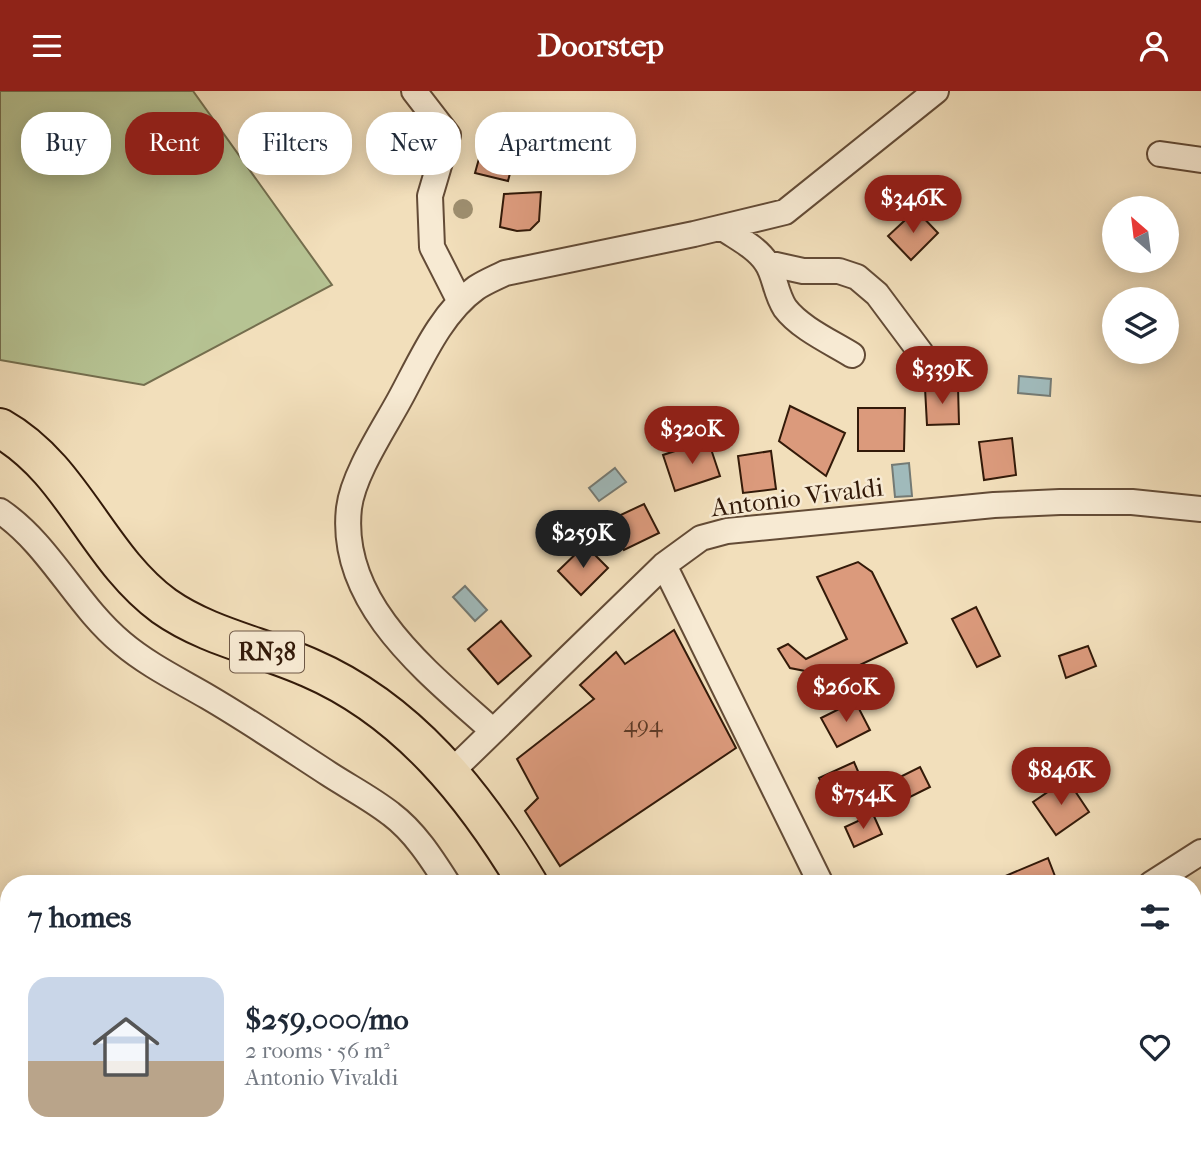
<!DOCTYPE html>
<meta charset="utf-8">
<style>
:root{--surface:#fff;--page:#f6f6f7;--text:#1f2937;--muted:#747a83;--line:#e0e1e3;--accent:#8f2418}
body{margin:0;font-family:"IM FELL French Canon",serif;background:var(--page);color:var(--text);height:100vh;display:flex;flex-direction:column;font-size:26px;white-space:nowrap}
*{box-sizing:border-box;margin:0}
p{font-size:23px;color:var(--muted)}
.icon{flex:none;width:38px;height:38px;fill:none;stroke:currentColor;stroke-width:2;stroke-linecap:round;stroke-linejoin:round}
.map{position:relative;flex:1;overflow:hidden}
.details{position:absolute;left:0px;top:784px;width:1202px;height:275px;display:flex;flex-direction:column;background:var(--surface);border-radius:28px 28px 0 0;box-shadow:0 4px 18px #0003}
.details>*{flex:none}
.banner{position:absolute;left:21px;top:21px;width:700px;height:63px;display:flex;gap:14px}
.needle{width:46px;rotate:332deg}
.tools{position:absolute;left:1102px;top:105px;display:grid;gap:14px}
.tools a{display:grid;place-items:center;width:77px;height:77px;border-radius:50%;background:var(--surface);box-shadow:0 4px 18px #0003;font-size:35px}
.price{position:absolute;translate:-50% -60px;padding:0 16px;border-radius:24px;background:var(--accent);color:#fff;font-size:23px;line-height:46px;filter:drop-shadow(0 2px 4px #0008)}
.price::after{content:'';position:absolute;left:50%;top:42px;width:21px;height:16px;margin-left:-10px;background:inherit;clip-path:polygon(0 0,100% 0,50% 100%)}
.price.selected{background:#222;color:#fff}
ul{padding:0;list-style:none}
li{display:flex;align-items:center;gap:21px;height:175px;padding:0 28px}
li+li{border-top:2px solid var(--line)}
li span{display:grid;place-items:center;flex:none;width:196px;height:140px;border-radius:21px;color:#555}
li>.icon{margin-inline-start:auto}
span .icon{width:84px;height:84px;fill:#fffc;stroke-width:1}
li b{font-size:30px}
h2{display:flex;justify-content:space-between;align-items:center;height:84px;padding:0 28px;font-size:30px}
.tag{padding:0 24px;border-radius:28px;background:var(--surface);box-shadow:0 4px 18px #0003;font-size:24px;line-height:63px}
.tag.selected{background:var(--accent);color:#fff}
header{display:flex;justify-content:space-between;align-items:center;height:91px;padding:0 28px;background:var(--accent);color:#fff;font-size:32px;font-weight:700}
.map>svg:first-child{display:block}
</style>
<header><svg class="icon" aria-label="menu" viewBox="0 0 24 24"><path d="M4 6h16M4 12h16M4 18h16"/></svg>Doorstep<svg class="icon" aria-label="person" viewBox="0 0 24 24"><circle cx="12" cy="8" r="4"/><path d="M4 21q1-7 8-7t8 7"/></svg></header>
<div class="map">
<svg width="1201" height="1058" viewBox="0 0 1201 1058">
<rect width="100%" height="100%" fill="#f2dfbb"/>
<filter id="stains"><feTurbulence type="fractalNoise" baseFrequency=".00286" numOctaves="4"/><feColorMatrix values="0 0 0 0 .2 0 0 0 0 .09 0 0 0 0 .02 0 0 0 .5 -.17"/></filter>
<radialGradient id="worn" r=".72"><stop offset=".6" stop-color="#630" stop-opacity="0"/><stop offset="1" stop-color="#630" stop-opacity=".3"/></radialGradient>
<!-- green -->
<path fill="#b6c393" stroke="#746e4e" stroke-width="2" d="M0,0H193L332,194L144,294L0,269Z"/>
<!-- water -->
<path fill="#a0babb" stroke="#747a74" stroke-width="2" d="M1019,285L1051,288L1050,305L1018,302Z
M909,372L912,405L895,406L892,374Z
M615,377L626,391L599,410L589,397Z
M465,495L487,519L475,530L453,506Z"/>
<!-- building -->
<path fill="#db9a7c" stroke="#331a09" stroke-width="2" d="M488,35L520,44L508,90L475,82Z
M541,101L539,130L530,139L517,140L500,136L504,103Z
M916,119L938,142L911,169L888,145Z
M958,295L959,333L927,334L925,297Z
M790,315L845,342L826,385L779,350Z
M858,317H905L904,360H858Z
M1012,347L1016,384L984,389L979,351Z
M708,349L720,385L675,400L663,364Z
M771,360L776,398L743,402L738,365Z
M644,413L659,442L624,459L610,429Z
M585,454L608,477L581,504L558,480Z
M858,471L872,481L907,552L817,594L810,581L790,577L778,558L788,553L806,568L847,548L817,486Z
M976,516L1000,565L977,576L952,528Z
M501,530L531,565L498,593L468,558Z
M674,539L736,657L560,775L525,720L538,707L517,668L594,608L580,594L616,561L625,573Z
M1088,555L1096,575L1066,587L1059,565Z
M855,610L870,639L837,656L821,627Z
M854,671L867,701L834,717L819,687Z
M920,676L930,696L902,710L892,690Z
M1067,688L1089,721L1056,744L1033,711Z
M873,723L882,743L854,756L845,736Z
M1048,767L1058,793H1006L1003,786Z
M1194,891L1201,910V928L1194,931Z
M937,1050H989L991,1052L984,1058H945Z"/>
<g fill="none" stroke-linecap="round" stroke-linejoin="round">
<!-- minor casing -->
<g stroke="#634b36" stroke-width="28">
<path id="minor" d="M414,0L448,44L430,105L432,156L460,211
M1160,63L1201,69
M723,137C737,147 756,156 766,171C775,183 775,202 785,217C800,237 831,251 852,264
M767,172L803,180H839L857,186L877,203L921,262
M0,420C50,454 76,514 122,552C148,574 179,589 208,606C249,630 289,657 329,683C349,696 372,708 391,723C415,741 432,768 448,793
M664,474L821,793
M493,640C430,583 338,514 349,417C353,383 385,336 401,306C421,269 441,222 476,197C485,191 495,187 505,182L694,143L785,121L936,0
M450,682L664,474L701,447L727,440L994,414L1060,411H1132L1201,418
M1151,793L1201,761
M1063,1050L1071,1058
M451,1058L456,1050
M524,1058L525,1050"/>
</g>
<!-- primary casing -->
<g stroke="#331a09" stroke-width="42">
<path id="primary" d="M0,337C73,378 97,466 164,515C208,546 261,555 310,577C407,619 474,703 528,793
M576,1050L577,1058"/>
</g>
<!-- minor -->
<use href="#minor" stroke="#f7ead3" stroke-width="24"/>
<!-- primary -->
<use href="#primary" stroke="#f2dfbb" stroke-width="38"/>
</g>
<!-- trees -->
<circle fill="#9e8f70" cx="463" cy="118" r="10"/>
<g text-anchor="middle" stroke-width="5" stroke-linejoin="round" paint-order="stroke">
<!-- number labels -->
<g font-size="23" fill="#5d3a26">
<text x="643" y="641">494</text>
</g>
<!-- shield labels -->
<rect fill="#f7ead3" stroke="#6e5846" stroke-width="2" x="230" y="540.5" width="74" height="41" rx="5"/>
<g font-size="24" font-weight="bold" fill="#331a09">
<text x="267" y="569">RN38</text>
</g>
<!-- street labels -->
<g font-size="26" fill="#331a09" stroke="#f7ead3">
<text transform="translate(797 406) rotate(-7)" y="9">Antonio Vivaldi</text>
</g>
</g>
<rect width="100%" height="100%" filter="url(#stains)"/>
<rect width="100%" height="100%" fill="url(#worn)"/>
</svg>
<div class="tools">
<a><svg class="needle" viewBox="-14 -14 28 28"><path d="M0-13l5 13h-10z" fill="#e53935"/><path d="M0 13l5-13h-10z" fill="#747a83"/></svg></a>
<a><svg class="icon" aria-label="layers" viewBox="0 0 24 24"><path d="M12 4l9 5-9 5-9-5zM3 14l9 5 9-5"/></svg></a>
</div>
<b class="price" style="left:913px;top:144px">$346K</b>
<b class="price" style="left:942px;top:315px">$339K</b>
<b class="price" style="left:692px;top:375px">$320K</b>
<b class="price selected" style="left:583px;top:479px">$259K</b>
<b class="price" style="left:846px;top:633px">$260K</b>
<b class="price" style="left:1061px;top:716px">$846K</b>
<b class="price" style="left:863px;top:740px">$754K</b>
<div class="banner">
<a class="tag">Buy</a>
<a class="tag selected">Rent</a>
<a class="tag">Filters</a>
<a class="tag">New</a>
<a class="tag">Apartment</a>
</div>
<section class="details">
<h2>7 homes<svg class="icon" aria-label="filters" viewBox="0 0 24 24"><path d="M4 7h16M4 17h16"/><circle cx="9" cy="7" r="2"/><circle cx="15" cy="17" r="2"/></svg></h2>
<ul>
<li><span style="background:linear-gradient(#c9d6e8 60%,#b9a48a 0)"><svg class="icon" aria-label="home" viewBox="0 0 24 24"><path d="M3 11l9-7 9 7M6 9v11h12V9"/></svg></span><div><b>$259,000/mo</b><p>2 rooms · 56 m²</p><p>Antonio Vivaldi</p></div><svg class="icon" aria-label="heart" viewBox="0 0 24 24"><path d="M12 20l-8-8c-3-5 5-10 8-4 3-6 11-1 8 4z"/></svg></li>
</ul>
</section>
</div>
